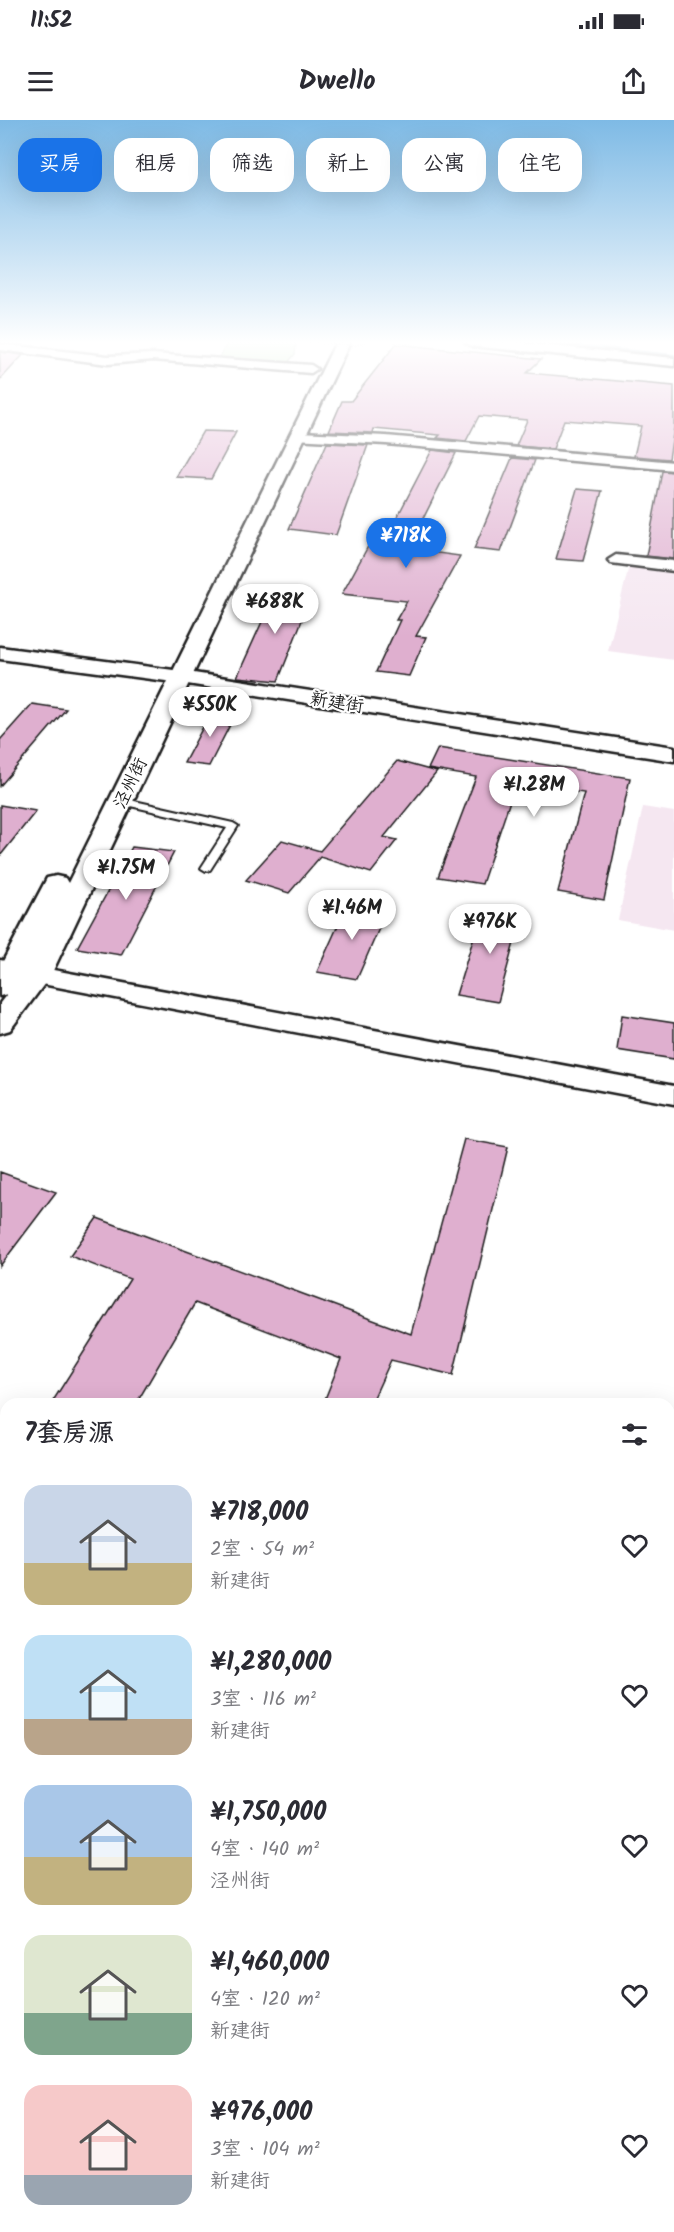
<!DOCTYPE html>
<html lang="zh">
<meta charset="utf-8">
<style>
:root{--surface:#fff;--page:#f7f7f7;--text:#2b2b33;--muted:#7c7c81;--accent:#1a73e8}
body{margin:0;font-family:Kalam,"LXGW WenKai TC",sans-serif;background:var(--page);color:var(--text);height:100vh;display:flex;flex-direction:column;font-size:22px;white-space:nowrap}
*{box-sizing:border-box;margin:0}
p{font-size:20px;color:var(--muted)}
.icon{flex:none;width:33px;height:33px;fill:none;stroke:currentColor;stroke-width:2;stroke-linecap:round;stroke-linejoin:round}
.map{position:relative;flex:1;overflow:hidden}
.details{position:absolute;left:0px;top:1278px;width:675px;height:834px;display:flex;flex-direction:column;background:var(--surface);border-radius:18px 18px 0 0;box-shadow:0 6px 24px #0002}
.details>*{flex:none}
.banner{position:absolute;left:18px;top:18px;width:639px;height:54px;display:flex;gap:12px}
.price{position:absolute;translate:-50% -51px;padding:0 14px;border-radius:21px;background:#fff;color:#222;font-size:20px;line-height:39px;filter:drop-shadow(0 2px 3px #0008)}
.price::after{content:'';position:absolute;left:50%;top:36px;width:18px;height:14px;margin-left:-9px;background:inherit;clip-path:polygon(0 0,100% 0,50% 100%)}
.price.current{background:var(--accent);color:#fff}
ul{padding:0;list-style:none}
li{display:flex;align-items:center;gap:18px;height:150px;padding:0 24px}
li span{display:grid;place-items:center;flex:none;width:168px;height:120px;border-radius:18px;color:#555}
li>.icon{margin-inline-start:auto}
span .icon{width:72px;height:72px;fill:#fffc;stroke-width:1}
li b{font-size:26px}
h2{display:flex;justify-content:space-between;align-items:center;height:72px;padding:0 24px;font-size:26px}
.chip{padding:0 21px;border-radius:18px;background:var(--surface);box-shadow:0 6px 24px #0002;font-size:21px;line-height:54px}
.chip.current{background:var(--accent);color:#fff}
.status{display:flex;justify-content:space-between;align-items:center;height:42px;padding:0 30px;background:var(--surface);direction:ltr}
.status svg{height:16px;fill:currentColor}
header{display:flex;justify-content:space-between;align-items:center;height:78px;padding:0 24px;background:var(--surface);font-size:27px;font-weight:700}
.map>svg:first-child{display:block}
</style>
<div class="status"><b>11:52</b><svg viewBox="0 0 49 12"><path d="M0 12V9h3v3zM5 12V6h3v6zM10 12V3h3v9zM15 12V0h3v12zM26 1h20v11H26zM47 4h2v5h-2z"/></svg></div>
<header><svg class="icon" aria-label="menu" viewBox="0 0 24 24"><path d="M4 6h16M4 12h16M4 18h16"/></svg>Dwello<svg class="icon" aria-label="share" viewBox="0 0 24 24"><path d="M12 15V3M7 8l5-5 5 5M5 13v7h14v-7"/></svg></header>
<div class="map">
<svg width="674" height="2112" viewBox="0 0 674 2112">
<rect width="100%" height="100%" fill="#fff"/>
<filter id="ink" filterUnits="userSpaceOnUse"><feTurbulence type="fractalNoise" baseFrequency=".0167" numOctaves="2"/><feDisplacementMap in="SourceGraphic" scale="12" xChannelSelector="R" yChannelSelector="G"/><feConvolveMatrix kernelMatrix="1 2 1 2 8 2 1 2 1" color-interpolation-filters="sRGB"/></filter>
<g filter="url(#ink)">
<!-- built -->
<path fill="#f5e7f1" d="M629,446L674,451V540L608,531Z
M643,687L674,692V810L618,800Z"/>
<!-- green -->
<path fill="#aadea1" stroke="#637d5e" stroke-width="1.5" d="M228,222H296L295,234L286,245L217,241Z"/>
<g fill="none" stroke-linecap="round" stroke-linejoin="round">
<!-- stream -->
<path stroke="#588092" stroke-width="4" d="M539,222L674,236"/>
</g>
<!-- building -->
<path fill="#dfafcf" stroke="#1c1c1c" stroke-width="1.5" d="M396,224L541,239L527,253L674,266V307L669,339L634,336L641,306L564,300L553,329L516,326L527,300L479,296L466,321L437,318L440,315L374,309L373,313L329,311L342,281H351Z
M0,232L23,235L0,260Z
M203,311L236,312L211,359L176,357Z
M327,323L368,325L336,415L289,409Z
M432,330L456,333L408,429L460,436L416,516L426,517L409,556L376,552L400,500H396L407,481L342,474L377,410L390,411Z
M512,338L535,340L501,432L474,429Z
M662,351L674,352V439L646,436Z
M577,369L602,371L583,441L556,439Z
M266,471L312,475L278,561L237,557L266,493L257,492Z
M32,584L66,589L0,666V620Z
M212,590L236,593L209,646L184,643Z
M438,628L630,658L604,780L558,772L584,673L516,663L482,764L438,757L476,657L428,649Z
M397,641L437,652L384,717L397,720L371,753L320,737L289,773L246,760L282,720L320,731Z
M0,685L36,691L0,736Z
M132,727L174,732L121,835L77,828Z
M348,783L387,790L357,859L317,852Z
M483,787L522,793L498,882L456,875Z
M622,895L674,903V939L617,930Z
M464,1019L508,1027L453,1255L391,1240L371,1284H323L341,1239L195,1183L136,1284H51L130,1159L70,1136L97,1098L411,1214Z
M0,1052L56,1072L0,1146Z"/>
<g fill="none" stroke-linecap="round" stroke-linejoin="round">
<!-- service casing -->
<g stroke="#1c1c1c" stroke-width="4">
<path id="service" d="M121,678L233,703L238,706L210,750L206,751L201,748L227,708L117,683L116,681Z"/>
</g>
<!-- minor casing -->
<g stroke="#1c1c1c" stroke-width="5">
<path id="minor" d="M0,224L108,236L153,234L311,245L317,249L311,253L153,240L108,244L0,230Z
M299,312L386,316L674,342V350L386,324L294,319L292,316L294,313Z
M616,435L674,441V451L611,443L608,440Z
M0,840L674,966V984L0,856Z
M674,1975V2054L669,2056V1977Z
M669,2087L674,2089V2112H635L636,2106H669Z"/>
</g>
<!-- tertiary casing -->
<g stroke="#1c1c1c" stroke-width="5">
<path id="tertiary" d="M0,527L181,551L674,627V641L181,563L0,539Z
M0,1980L6,1982V2037L0,2035Z
M140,2106H205L208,2112H143Z"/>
</g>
<!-- secondary casing -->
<g stroke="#1c1c1c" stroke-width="5">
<path id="secondary" d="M336,222H350L51,855L10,910L0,913V883L7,874L0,876V847L47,758L56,756L65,758L68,763Z
M465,222H512L674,238V246L472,226Z"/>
</g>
<!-- path -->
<path stroke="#1c1c1c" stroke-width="1.5" stroke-dasharray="1 2" stroke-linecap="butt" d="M395,222L411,223"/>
<!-- service -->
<use href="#service" fill="#fff" fill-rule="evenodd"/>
<!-- minor -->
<use href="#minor" fill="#fff" fill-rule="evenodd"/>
<!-- tertiary -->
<use href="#tertiary" fill="#fff" fill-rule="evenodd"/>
<!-- secondary -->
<use href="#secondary" fill="#fff" fill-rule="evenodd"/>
<!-- path-bridge -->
<path stroke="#1c1c1c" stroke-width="1.5" stroke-dasharray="1 2" stroke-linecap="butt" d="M301,222L355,225L365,222"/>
</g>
</g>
<!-- sky -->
<linearGradient id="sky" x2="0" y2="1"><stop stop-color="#7ebae5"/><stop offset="0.43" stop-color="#fff"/><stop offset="1" stop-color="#fff" stop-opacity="0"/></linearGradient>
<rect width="674" height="517" fill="url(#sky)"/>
<g text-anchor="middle" stroke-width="4.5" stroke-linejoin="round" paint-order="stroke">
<!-- far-street labels -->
<g font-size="18" fill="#1c1c1c" stroke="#fff">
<text transform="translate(337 582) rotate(9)" y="6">新建街</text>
<text transform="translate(130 663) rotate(-64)" y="6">泾州街</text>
</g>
</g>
</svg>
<b class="price current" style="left:406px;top:449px">¥718K</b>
<b class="price" style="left:275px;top:515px">¥688K</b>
<b class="price" style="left:210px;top:618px">¥550K</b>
<b class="price" style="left:534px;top:698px">¥1.28M</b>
<b class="price" style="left:126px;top:781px">¥1.75M</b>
<b class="price" style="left:352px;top:821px">¥1.46M</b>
<b class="price" style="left:490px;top:835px">¥976K</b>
<div class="banner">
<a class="chip current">买房</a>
<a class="chip">租房</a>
<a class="chip">筛选</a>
<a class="chip">新上</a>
<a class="chip">公寓</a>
<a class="chip">住宅</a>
</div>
<section class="details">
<h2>7套房源<svg class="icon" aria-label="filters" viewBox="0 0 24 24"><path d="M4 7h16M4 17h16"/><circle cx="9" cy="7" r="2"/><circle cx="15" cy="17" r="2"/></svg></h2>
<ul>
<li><span style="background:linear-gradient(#c9d6e8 65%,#c2b280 0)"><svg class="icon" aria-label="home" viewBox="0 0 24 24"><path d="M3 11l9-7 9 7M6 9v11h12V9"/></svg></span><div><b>¥718,000</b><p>2室 · 54 m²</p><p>新建街</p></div><svg class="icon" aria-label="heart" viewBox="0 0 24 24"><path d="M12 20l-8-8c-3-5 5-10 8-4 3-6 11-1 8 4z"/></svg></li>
<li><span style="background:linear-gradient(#bfe0f5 70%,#b9a48a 0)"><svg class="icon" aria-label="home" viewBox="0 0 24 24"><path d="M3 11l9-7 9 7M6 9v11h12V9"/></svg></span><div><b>¥1,280,000</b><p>3室 · 116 m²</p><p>新建街</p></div><svg class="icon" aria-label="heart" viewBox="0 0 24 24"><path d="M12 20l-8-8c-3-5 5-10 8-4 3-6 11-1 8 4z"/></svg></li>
<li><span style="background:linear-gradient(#a9c7e8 60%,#c2b280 0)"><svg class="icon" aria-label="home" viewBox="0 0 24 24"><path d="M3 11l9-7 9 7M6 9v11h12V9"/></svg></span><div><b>¥1,750,000</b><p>4室 · 140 m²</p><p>泾州街</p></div><svg class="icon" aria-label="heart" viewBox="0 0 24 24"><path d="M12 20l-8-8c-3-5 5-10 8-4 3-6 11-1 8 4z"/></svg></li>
<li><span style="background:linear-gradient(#dfe7d0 65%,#7fa58c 0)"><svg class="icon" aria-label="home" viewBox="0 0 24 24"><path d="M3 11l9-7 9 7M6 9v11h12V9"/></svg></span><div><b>¥1,460,000</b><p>4室 · 120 m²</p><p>新建街</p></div><svg class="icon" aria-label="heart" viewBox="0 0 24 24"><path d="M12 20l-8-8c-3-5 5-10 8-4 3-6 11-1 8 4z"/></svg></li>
<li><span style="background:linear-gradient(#f6c9c9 75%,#9aa5b1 0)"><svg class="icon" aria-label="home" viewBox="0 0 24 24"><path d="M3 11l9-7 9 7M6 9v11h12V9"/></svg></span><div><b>¥976,000</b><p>3室 · 104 m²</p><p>新建街</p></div><svg class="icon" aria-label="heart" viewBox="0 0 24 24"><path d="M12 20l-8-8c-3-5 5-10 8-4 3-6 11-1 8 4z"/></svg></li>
</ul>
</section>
</div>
